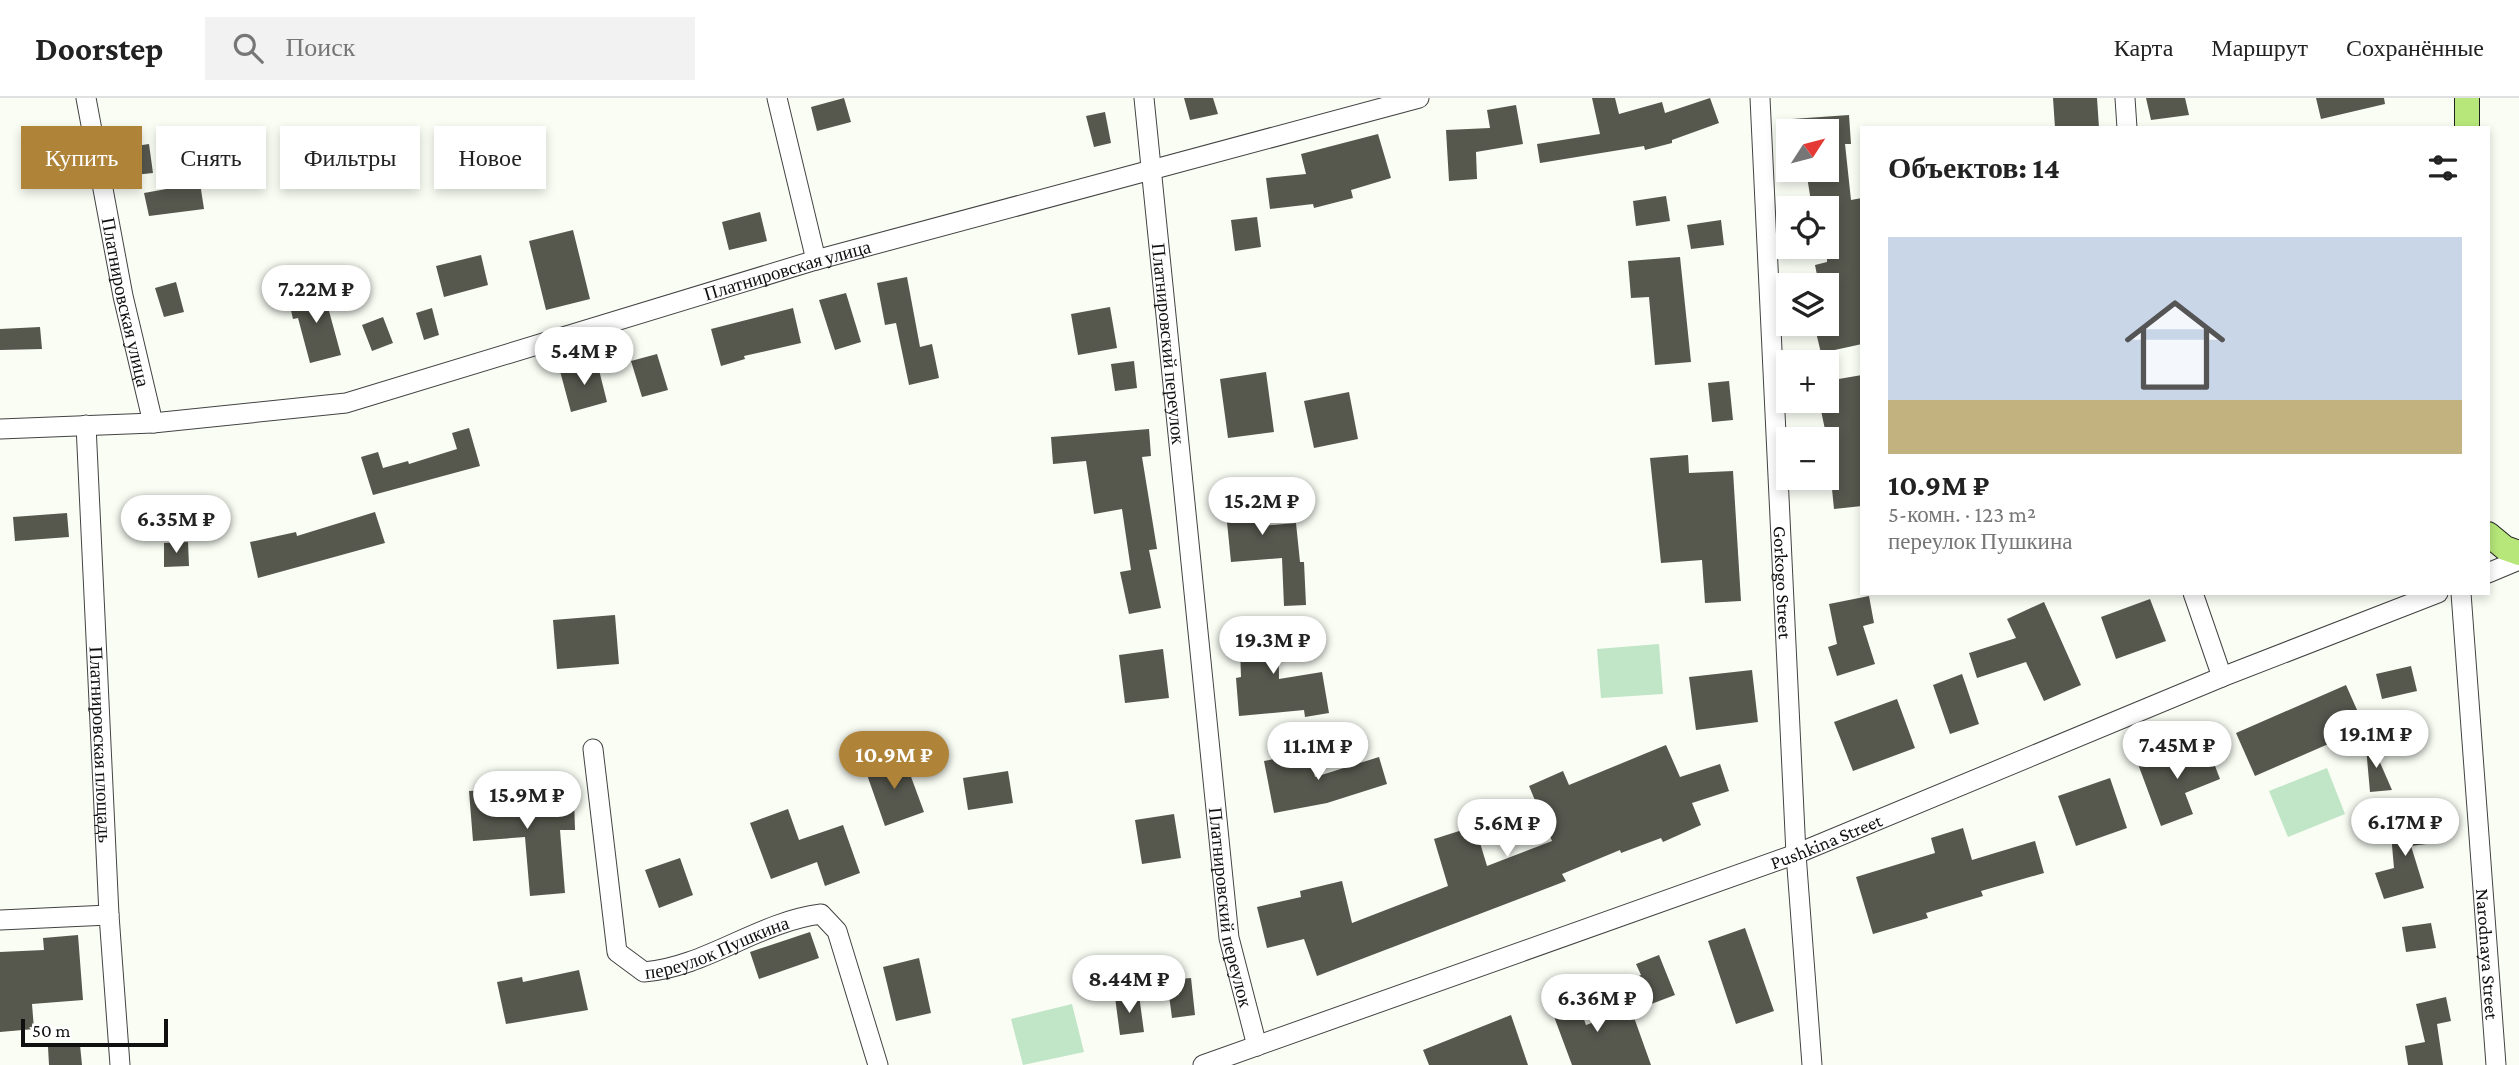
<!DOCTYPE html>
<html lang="ru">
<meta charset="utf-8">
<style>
:root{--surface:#fff;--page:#f2f2f2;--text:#222;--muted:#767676;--line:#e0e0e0;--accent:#af8439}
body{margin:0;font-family:"Crimson Pro",serif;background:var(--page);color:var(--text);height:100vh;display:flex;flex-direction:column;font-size:26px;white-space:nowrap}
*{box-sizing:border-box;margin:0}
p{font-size:23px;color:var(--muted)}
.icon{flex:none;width:38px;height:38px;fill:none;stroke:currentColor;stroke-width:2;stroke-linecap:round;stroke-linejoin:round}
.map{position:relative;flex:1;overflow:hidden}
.details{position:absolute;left:1860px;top:28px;width:630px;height:469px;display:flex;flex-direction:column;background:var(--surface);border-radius:0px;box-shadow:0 4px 10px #0003}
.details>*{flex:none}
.hud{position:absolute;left:21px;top:28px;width:665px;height:63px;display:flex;gap:14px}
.needle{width:46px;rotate:54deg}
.controls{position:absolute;left:1776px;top:21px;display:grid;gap:14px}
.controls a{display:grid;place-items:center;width:63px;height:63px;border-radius:0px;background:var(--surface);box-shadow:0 4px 10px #0003;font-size:35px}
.scale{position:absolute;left:21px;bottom:18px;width:147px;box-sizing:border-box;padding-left:7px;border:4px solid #101010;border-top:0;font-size:19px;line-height:24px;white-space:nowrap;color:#101010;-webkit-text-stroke:5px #fff;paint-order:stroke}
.price{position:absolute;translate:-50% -60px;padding:0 16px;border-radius:24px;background:#fff;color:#222;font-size:23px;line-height:46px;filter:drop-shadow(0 2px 4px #0008)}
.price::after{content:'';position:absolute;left:50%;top:42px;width:21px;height:16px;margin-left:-10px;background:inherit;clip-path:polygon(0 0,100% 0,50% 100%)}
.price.selected{background:var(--accent);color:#fff}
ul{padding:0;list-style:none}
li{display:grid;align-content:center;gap:14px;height:371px;padding:0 28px}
li span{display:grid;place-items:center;height:217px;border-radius:0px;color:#555}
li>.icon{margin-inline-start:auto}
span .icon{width:126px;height:126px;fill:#fffc;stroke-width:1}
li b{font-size:30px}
h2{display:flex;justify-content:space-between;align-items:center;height:84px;padding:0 28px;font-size:30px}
.tag{padding:0 24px;border-radius:0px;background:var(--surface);box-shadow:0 4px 10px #0003;font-size:24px;line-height:63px}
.tag.selected{background:var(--accent);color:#fff}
header{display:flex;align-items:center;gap:42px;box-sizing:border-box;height:98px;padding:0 35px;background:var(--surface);border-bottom:2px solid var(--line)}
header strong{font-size:33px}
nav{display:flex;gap:38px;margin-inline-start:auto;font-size:24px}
.search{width:490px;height:63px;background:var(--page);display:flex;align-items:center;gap:18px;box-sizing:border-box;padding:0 24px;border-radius:0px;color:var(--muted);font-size:26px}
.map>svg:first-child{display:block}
</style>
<header>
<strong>Doorstep</strong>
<div class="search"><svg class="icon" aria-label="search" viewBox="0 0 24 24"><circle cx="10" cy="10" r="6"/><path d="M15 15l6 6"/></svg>Поиск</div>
<nav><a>Карта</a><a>Маршрут</a><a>Сохранённые</a></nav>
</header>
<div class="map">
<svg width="2519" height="967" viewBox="0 0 2519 967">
<rect width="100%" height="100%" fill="#f9fdf4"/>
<!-- green -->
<path fill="#c1e5c7" d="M1659,546L1663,596L1601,600L1597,551Z
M2327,670L2345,716L2288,739L2269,693Z
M1072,906L1084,954L1023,967L1011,921Z"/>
<!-- building -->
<path fill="#56574d" d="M844,0L851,24L817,33L811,9Z
M1184,0H1213L1218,16L1190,22Z
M1592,0H1615L1619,16L1662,4L1665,15L1710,0L1719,25L1672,42V45L1645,52L1644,48L1540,65L1537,46L1600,36Z
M2053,0H2097L2099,30H2055Z
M2146,0H2185L2189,17L2151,22Z
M2316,0H2384L2385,6L2321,21Z
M1516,7L1523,46L1476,54L1477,81L1449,83L1446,32L1490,30L1487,12Z
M1105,14L1111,45L1094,49L1086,18Z
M1849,17L1851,46H1845L1851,102L1862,100V246L1821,255L1814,226H1827V187H1819L1815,167L1827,164V110H1812L1806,72H1827V33H1792V21Z
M1378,36L1391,80L1351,92L1353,100L1314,110L1313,106L1270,111L1266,80L1306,76L1301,56Z
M149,46L153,75L134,77L129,49Z
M200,85L204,111L149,118L144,95Z
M1666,98L1670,123L1636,128L1633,103Z
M760,114L767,143L729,152L722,124Z
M1257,119L1261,149L1235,153L1231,122Z
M1721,122L1724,147L1691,151L1687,127Z
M573,132L590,201L546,212L529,143Z
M481,157L488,187L444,199L436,168Z
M1680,159L1691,264L1655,267L1649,199L1631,200L1628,163Z
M907,179L920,249L932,246L939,280L909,287L896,225L885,227L877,185Z
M176,184L184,214L164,219L155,190Z
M323,191L341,257L310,265L298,220L293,221L288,200Z
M846,195L861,244L835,252L819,202Z
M1110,209L1117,250L1078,257L1071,216Z
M432,210L439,237L424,242L416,215Z
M793,210L801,245L744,258L745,261L721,268L711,231Z
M383,219L393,245L372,253L362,227Z
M40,229L42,251L0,252V231Z
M657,256L668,292L642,299L631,263Z
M1134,263L1137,290L1115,293L1111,266Z
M597,264L607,304L571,314L560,273Z
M1266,274L1274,334L1228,340L1220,281Z
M1862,277V408L1834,411L1827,341L1819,303H1827V283Z
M1729,283L1733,322L1712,324L1708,285Z
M1349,294L1358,341L1314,350L1304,303Z
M469,330L480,368L373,397L361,359L378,354L383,370L408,363L409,366L457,351L452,335Z
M1149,331L1151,358L1142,359L1157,451L1149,452L1161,510L1129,516L1120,474L1131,472L1122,411L1094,416L1086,363L1053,366L1051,339Z
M1688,357L1689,375L1733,373L1741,503L1705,505L1702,462L1661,465L1650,360Z
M1223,381L1262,382L1261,428L1296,425L1300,464H1304L1306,507L1284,508L1282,460L1231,464L1225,404H1222Z
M375,414L385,445L258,480L250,444L296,434L297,438Z
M67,415L69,439L15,443L13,419Z
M188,444L189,468L164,469V445Z
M1869,498L1874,525L1863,528L1875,566L1837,578L1828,549L1837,546L1829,506Z
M2150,501L2166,543L2116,561L2101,519Z
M2044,504L2081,587L2044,603L2026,564L1977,580L1969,555L2016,540L2007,521Z
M615,517L619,566L557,571L553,522Z
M1278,520L1279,581L1322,574L1329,615L1305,619L1304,612L1239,618L1236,580L1241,579L1239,521Z
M1163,551L1169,600L1125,605L1119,557Z
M2411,568L2417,593L2382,601L2376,576Z
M1752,572L1758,624L1696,632L1689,579Z
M1962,576L1979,626L1950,636L1933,587Z
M2346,587L2365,630L2255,678L2236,635Z
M1897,601L1915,650L1853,673L1834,624Z
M2368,637L2392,692L2370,694L2365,638Z
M1666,647L1680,679L1720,666L1729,693L1692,705L1701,727L1663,744L1661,740L1621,755L1620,752L1562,776L1566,783L1317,878L1304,841L1267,850L1257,809L1301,799L1300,793L1342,783L1352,825L1448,788L1434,741L1475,728L1487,768L1552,743L1529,688L1563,673L1569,687Z
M2207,647L2220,681L2185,695L2193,716L2161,728L2138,666L2170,654L2172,660Z
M1310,654L1315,679L1379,659L1387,686L1327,705L1274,715L1264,663Z
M903,657L924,714L885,728L865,671Z
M1008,673L1013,705L968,712L963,680Z
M2110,680L2127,730L2076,748L2058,698Z
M519,690L520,703L574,700L575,732H560L565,795L530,798L525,739L473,743L469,693Z
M788,711L799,742L843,727L860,775L825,788L817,764L771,781L750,725Z
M1174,716L1181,760L1142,766L1135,722Z
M2432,721L2434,745L2411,748L2424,790L2384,801L2375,775L2394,770L2390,725Z
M1963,730L1972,762L2035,743L2044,775L1981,793L1983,798L1926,815L1928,820L1873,836L1856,779L1935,755L1931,740Z
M680,760L693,797L659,810L645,772Z
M2431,825L2436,850L2406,854L2402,829Z
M1745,830L1774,913L1736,926L1708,843Z
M810,834L819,860L759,881L750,854Z
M78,837L83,902L32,906L34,931L0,934V854L44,852L43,840Z
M1659,857L1675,897L1638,911L1627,883L1641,877L1636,866Z
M919,860L931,915L896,923L883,869Z
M579,872L588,912L506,926L497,884L522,879L523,884Z
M1191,880L1195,917L1172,920L1167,882Z
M1572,887L1586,927L1631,911L1651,967H1572L1546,897Z
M1139,897L1144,934L1120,937L1115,899Z
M2446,899L2451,923L2437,926L2443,967H2408L2405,948L2425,944L2416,906Z
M1511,917L1528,967H1429L1423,952Z
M80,947L82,967H49L48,949Z"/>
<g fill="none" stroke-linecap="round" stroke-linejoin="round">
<!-- minor casing -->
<g stroke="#434343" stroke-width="21">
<g id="minor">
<path id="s1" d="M86,0L123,198L153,325"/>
<path d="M777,0L816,162"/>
<path id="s2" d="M1144,0L1229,840L1257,948"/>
<path id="s3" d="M1760,0L1796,756L1812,967"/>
<path d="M2125,0L2127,30"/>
<path id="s4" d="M86,327L109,817L120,967"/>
<path id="s5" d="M0,331L153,325L346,305L816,162L1419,0"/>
<path d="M2488,475L2519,462"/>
<path d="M2193,495L2222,579"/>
<path id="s6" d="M2461,495L2496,967"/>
<path id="s7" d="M593,651L617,854L644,874C706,869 758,824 821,816L837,833L878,967"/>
<path d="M0,822L109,817"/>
<path id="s8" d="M1203,967L1796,756L2222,579L2438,495"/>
</g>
</g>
<!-- major casing -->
<g stroke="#212121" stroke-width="26">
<path id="major" d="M2467,0V30
M2488,436L2505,450L2519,455"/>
</g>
<!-- minor -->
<use href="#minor" stroke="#fff" stroke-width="19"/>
<!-- major -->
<use href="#major" stroke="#b7e77a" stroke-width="24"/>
</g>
<g text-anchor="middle" stroke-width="7" stroke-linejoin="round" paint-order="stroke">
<!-- street labels -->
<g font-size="19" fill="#101010" stroke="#fff">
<text dy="7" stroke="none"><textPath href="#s5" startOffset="808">Платнировская улица</textPath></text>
<text dy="7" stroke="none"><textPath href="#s1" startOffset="208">Платнировская улица</textPath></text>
<text dy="7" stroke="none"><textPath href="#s2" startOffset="247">Платнировский переулок</textPath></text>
<text dy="7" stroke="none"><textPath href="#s3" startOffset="485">Gorkogo Street</textPath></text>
<text dy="7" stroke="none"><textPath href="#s4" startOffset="320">Платнировская площадь</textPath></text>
<text dy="7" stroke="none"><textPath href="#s8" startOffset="662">Pushkina Street</textPath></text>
<text dy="7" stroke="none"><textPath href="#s2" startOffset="814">Платнировский переулок</textPath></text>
<text dy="7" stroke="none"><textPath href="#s7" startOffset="315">переулок Пушкина</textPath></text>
<text dy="7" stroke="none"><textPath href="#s6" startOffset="362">Narodnaya Street</textPath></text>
</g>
</g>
</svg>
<div class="controls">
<a><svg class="needle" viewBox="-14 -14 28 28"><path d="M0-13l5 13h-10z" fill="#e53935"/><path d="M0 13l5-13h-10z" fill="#767676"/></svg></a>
<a><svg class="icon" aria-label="locate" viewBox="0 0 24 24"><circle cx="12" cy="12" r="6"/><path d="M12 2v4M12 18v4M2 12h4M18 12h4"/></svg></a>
<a><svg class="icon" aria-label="layers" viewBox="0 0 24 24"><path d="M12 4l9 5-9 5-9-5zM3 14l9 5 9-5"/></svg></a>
<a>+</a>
<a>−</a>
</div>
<div class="scale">50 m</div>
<b class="price" style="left:316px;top:227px">7.22M ₽</b>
<b class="price" style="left:584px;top:289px">5.4M ₽</b>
<b class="price" style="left:1262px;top:439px">15.2M ₽</b>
<b class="price" style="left:176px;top:457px">6.35M ₽</b>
<b class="price" style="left:1273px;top:578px">19.3M ₽</b>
<b class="price" style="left:2376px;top:672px">19.1M ₽</b>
<b class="price" style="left:2177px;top:683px">7.45M ₽</b>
<b class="price" style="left:1318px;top:684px">11.1M ₽</b>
<b class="price selected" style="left:894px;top:693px">10.9M ₽</b>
<b class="price" style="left:527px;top:733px">15.9M ₽</b>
<b class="price" style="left:2405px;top:760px">6.17M ₽</b>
<b class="price" style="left:1507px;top:761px">5.6M ₽</b>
<b class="price" style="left:1129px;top:917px">8.44M ₽</b>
<b class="price" style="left:1597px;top:936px">6.36M ₽</b>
<div class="hud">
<a class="tag selected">Купить</a>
<a class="tag">Снять</a>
<a class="tag">Фильтры</a>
<a class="tag">Новое</a>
</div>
<section class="details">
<h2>Объектов: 14<svg class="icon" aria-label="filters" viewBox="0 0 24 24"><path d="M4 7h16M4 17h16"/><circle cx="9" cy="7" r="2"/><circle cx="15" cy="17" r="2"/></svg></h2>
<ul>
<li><span style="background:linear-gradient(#c9d6e8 75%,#c2b280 0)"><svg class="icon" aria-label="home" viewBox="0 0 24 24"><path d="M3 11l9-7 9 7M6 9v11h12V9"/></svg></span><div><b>10.9M ₽</b><p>5-комн. · 123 m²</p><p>переулок Пушкина</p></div></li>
</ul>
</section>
</div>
